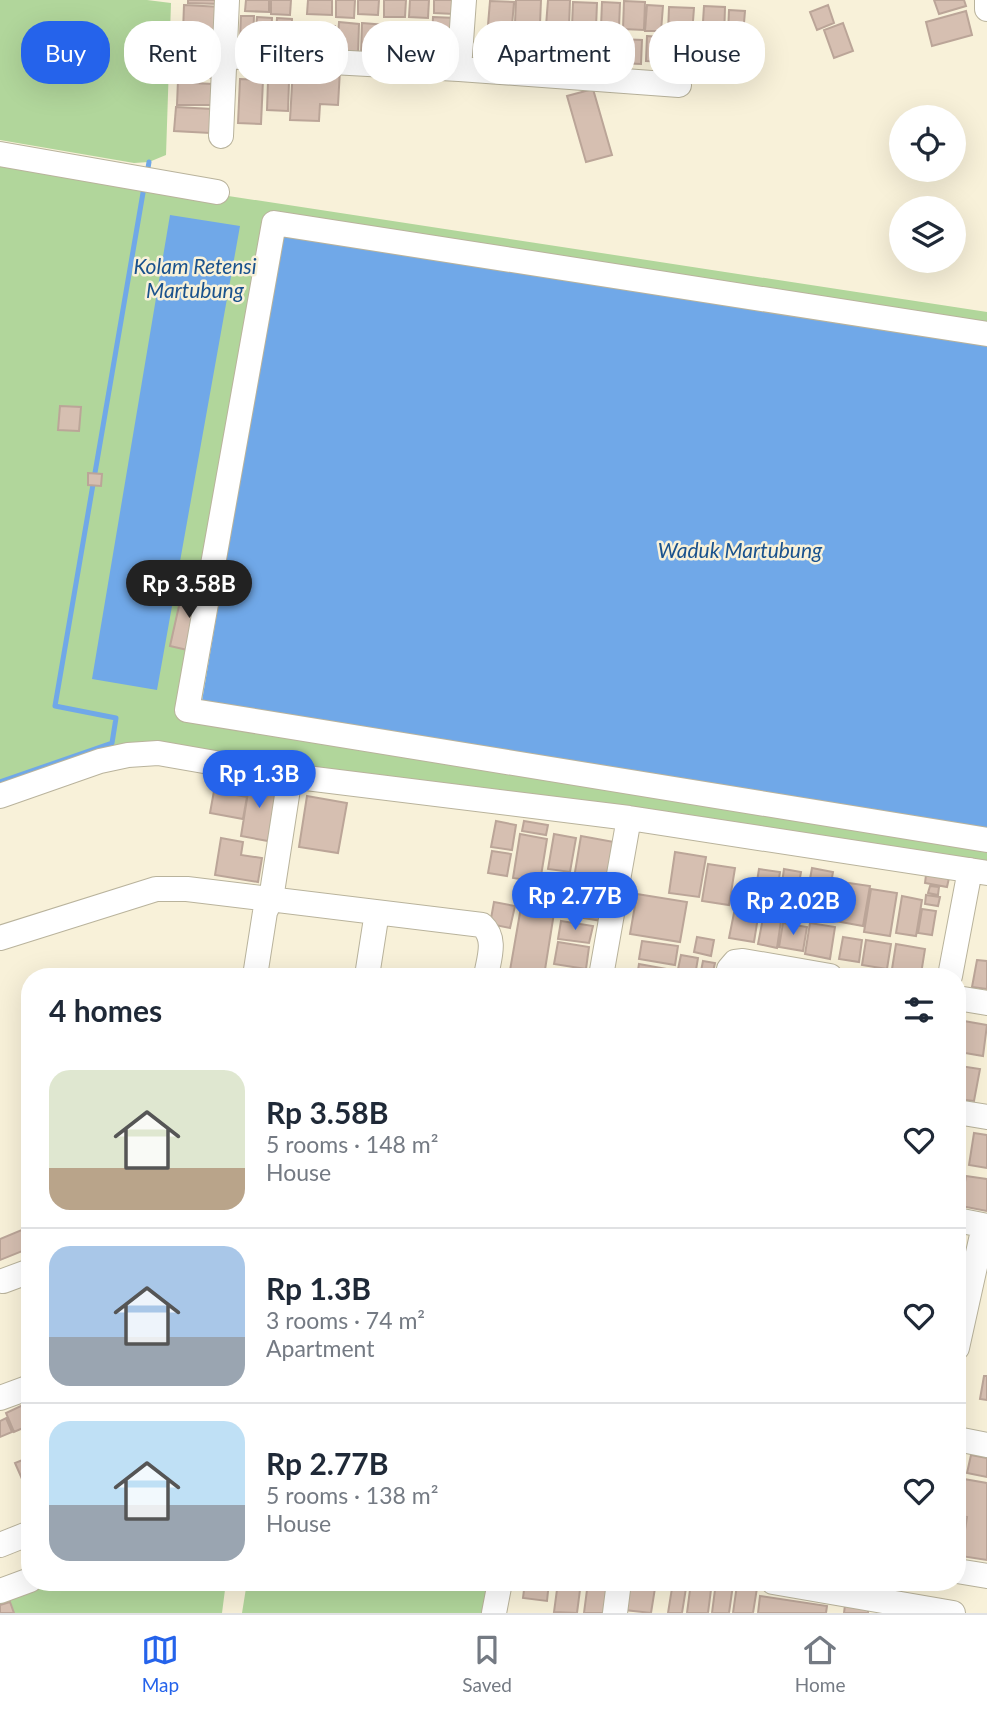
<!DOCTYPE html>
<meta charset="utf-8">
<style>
:root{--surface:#fff;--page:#f6f6f7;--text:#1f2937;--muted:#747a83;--line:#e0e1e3;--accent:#2563eb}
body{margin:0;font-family:Lato,sans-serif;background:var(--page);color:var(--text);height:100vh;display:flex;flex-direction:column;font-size:26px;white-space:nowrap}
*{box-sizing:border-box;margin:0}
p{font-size:23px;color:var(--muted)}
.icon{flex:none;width:38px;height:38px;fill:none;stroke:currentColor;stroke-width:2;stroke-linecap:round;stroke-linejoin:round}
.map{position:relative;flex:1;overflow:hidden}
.side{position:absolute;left:21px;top:968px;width:945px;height:623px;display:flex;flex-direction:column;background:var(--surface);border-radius:28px;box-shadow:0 7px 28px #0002}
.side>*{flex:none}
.banner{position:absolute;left:21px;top:21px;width:945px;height:63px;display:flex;gap:14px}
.buttons{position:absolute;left:889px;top:105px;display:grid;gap:14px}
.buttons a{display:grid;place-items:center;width:77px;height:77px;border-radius:50%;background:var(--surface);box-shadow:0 7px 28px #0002;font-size:35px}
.price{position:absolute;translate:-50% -60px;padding:0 16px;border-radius:24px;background:var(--accent);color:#fff;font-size:23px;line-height:46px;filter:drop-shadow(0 2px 4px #0008)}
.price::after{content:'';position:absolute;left:50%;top:42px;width:21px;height:16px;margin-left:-10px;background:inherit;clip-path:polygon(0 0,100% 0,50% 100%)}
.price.on{background:#222;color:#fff}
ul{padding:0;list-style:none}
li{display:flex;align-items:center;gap:21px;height:175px;padding:0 28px}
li+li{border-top:2px solid var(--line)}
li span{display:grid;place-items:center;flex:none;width:196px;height:140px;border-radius:21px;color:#555}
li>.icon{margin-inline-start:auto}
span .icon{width:84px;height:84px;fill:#fffc;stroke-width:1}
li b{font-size:30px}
h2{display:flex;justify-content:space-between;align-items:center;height:84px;padding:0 28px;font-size:30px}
.chip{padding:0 24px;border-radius:28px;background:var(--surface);box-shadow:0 7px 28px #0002;font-size:24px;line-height:63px}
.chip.on{background:var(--accent);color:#fff}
.tabs{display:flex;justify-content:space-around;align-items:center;height:98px;border-top:2px solid var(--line);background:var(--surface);font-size:19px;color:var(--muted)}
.tabs a{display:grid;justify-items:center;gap:4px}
.tabs .on{color:var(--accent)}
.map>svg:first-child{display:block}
</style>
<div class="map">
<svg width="987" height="1613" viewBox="0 0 987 1613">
<rect width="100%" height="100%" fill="#f8f1d9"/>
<!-- green -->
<path fill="#b1d69b" d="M0,0H147L171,3L166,155L149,162L134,163L0,140Z
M0,161L987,312V342L283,233L202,700L987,835V874L186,753L0,789Z
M37,1582H226L222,1613H0V1596Z
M247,1582H492L487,1613H242Z"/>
<!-- water -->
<path fill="#70a8e8" d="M170,215L240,226L157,690L92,679Z
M282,232L987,344V835L202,701Z"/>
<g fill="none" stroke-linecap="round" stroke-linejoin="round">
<!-- stream -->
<path stroke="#70a8e8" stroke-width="5" d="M147,174L149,162
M0,782L112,743L116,718L55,706L144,187"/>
</g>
<!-- building -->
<path fill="#d6bfb1" stroke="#bba598" stroke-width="2" d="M188,0H219V4L188,3Z
M246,0H269V12L245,11Z
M271,0H291L290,15L271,14Z
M308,0H332V15L307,14Z
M336,0H355L354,18L336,17Z
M358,0H379L378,15L358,14Z
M384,0H406L405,17H384Z
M410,0H429L428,18L409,17Z
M434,0H455L454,14L434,13Z
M516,0H541L540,24L515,23Z
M548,0H570L569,27L546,26Z
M934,0H964L966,6L939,14Z
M490,1L514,2L512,26L488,25Z
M624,1L645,2L644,30L623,29Z
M573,2L597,3L596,28L572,27Z
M602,2L620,3L619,28L601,27Z
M184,5L222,7L221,34L183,32Z
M647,5L663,6L661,31H645Z
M828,5L834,23L817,30L810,12Z
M704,6L725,7L724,39L702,38Z
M669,7L694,8L692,34L668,33Z
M729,10L745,11L743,35L728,34Z
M966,11L972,35L932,46L926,22Z
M241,16H254L253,39L240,38Z
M257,17L272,18L271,45L255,44Z
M433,17L456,18L454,40L432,39Z
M277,18L292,19L291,48H275Z
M339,22L359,24L358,55L337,54Z
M362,23L386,25L385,56L361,55Z
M843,23L853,51L834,58L824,30Z
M300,25L335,26L334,53L299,51Z
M390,26L403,27L401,54L389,53Z
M408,27L431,28L429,60L407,59Z
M488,31L508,32L507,59L487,58Z
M516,32L536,33L535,62L514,61Z
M543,32L561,33L560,60L542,59Z
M567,34L588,35L587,60L566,59Z
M591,36L615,37L614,64L590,63Z
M647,36L675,38L674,62L646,61Z
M186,38L214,39V56L185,54Z
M619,39L642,40L641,64L617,63Z
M433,46H448L447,62L432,61Z
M188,58L218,60L217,78L187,77Z
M293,68L340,70L338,105L320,104L319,121L290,120Z
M240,79L263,80L261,124L238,123Z
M178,80H192V83L213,84V105H177Z
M268,81L289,82L288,111L267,110Z
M593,89L612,155L586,162L567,96Z
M176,107L212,109L210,133L174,131Z
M60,406L81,407L79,431L58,430Z
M88,473L102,474L101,486L88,485Z
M183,588L206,592L196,652L170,646Z
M250,780L278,784L268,841L241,836Z
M214,791L247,797L243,819L210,813Z
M307,796L347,803L338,853L299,847Z
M496,821L516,825L512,850L491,847Z
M524,821L548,825L546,835L522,831Z
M520,834L547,839L540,882L513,878Z
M554,834L576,838L570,872L548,869Z
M581,836L614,842L607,883L574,878Z
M221,838L243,842L241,855L262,858L258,882L215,875Z
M492,851L511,854L507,876L488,873Z
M675,852L706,857L699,897L669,893Z
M708,864L735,868L729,905L702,901Z
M812,868L833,872L831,883L810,879Z
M759,869L780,872L775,904L754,900Z
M784,869L801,872L795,906L779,904Z
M926,875L949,878L947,887L925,883Z
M805,881L838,886L833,918L800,913Z
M842,882L870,886L863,926L835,921Z
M930,886L939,887L938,895L928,893Z
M871,889L897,893L890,936L864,932Z
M569,893L606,899L602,921L565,915Z
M637,894L687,902L680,942L630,934Z
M926,895L940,897L938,906L925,904Z
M902,896L922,900L916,936L896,933Z
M494,902L515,906L510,928L490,924Z
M521,907L554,913L544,976H509Z
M922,909L936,911L932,935L918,933Z
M734,913L758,917L754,942L729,938Z
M763,918L781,921L777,948L758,944Z
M561,921L593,926L589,943L558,939Z
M783,923L807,927L803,951L779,947Z
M810,923L835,927L830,959L805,954Z
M697,937L714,940L711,956L694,952Z
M843,937L862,940L859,962L839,959Z
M866,940L891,944L887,969L862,965Z
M642,941L678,946L675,965L639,959Z
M558,942L589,947L586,969L554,964Z
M896,944L925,949L921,974L892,969Z
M681,955L698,958L695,976L677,974Z
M977,960L987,961V989L972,987Z
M703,961L715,963L712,976H700Z
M639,964L667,969L666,976H637Z
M964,1021L987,1025L983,1056L959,1052Z
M960,1066L980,1069L974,1101L957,1099Z
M974,1133L987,1135V1168L969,1165Z
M966,1176L987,1179V1211L961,1206Z
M24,1229L30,1248L0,1260V1239Z
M984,1376H987V1400L980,1399Z
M25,1404L30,1414V1425L14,1432L6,1413Z
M6,1418L12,1432L0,1437V1421Z
M971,1455L987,1458V1477L967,1473Z
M30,1457V1497L15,1463Z
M964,1479L987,1483V1560L961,1556L967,1517L957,1515Z
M525,1582H549L547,1601L523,1598Z
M558,1582H581L577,1613L554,1612Z
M588,1582L614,1585L610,1613H584Z
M629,1582H656L651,1613L625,1610Z
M673,1582H687L682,1613H668Z
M691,1582H712L708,1613H687Z
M716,1582L733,1585L729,1613H712Z
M737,1585L757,1588L753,1613H733Z
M760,1596L827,1606L826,1613H758Z
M10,1602L14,1613H0V1605Z
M845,1605L868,1608V1613H844Z"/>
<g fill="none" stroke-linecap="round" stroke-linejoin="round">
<!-- minor casing -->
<g stroke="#b9b39c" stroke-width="26">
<path id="minor" d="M987,0V9
M223,56L459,69L679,85
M459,69L464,0
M221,136L227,0
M0,154L217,192
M987,334L274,223L187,710L987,840
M0,796L100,761L128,755L158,753L290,776L629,818L987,873
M0,938L156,889H187L482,925C497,939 489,958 486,976
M255,976L265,912L271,899L290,776
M367,976L377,912
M601,976L629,818
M728,976L729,969L735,962L743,961L830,976
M950,976L970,870
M957,998L987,1003
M957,1112L987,1117
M957,1220L987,1226
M3,1281L30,1271
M957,1348L984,1226
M0,1398L30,1387
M957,1439L987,1445
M0,1545L30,1533
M957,1571L987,1576
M773,1582L953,1613
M0,1591L30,1580
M494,1613L500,1582
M615,1613L619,1582"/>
</g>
<!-- minor -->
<use href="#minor" stroke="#fff" stroke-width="24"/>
</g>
<g text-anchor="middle" stroke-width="5" stroke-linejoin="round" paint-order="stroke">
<!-- water labels -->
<g font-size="21" font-style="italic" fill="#1a528d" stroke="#f8f1d9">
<text x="195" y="274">Kolam Retensi<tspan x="195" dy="24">Martubung</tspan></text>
<text x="740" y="558">Waduk Martubung</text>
</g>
</g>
</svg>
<div class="buttons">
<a><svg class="icon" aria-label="locate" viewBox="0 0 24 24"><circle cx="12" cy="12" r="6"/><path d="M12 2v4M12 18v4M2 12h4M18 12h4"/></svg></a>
<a><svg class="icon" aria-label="layers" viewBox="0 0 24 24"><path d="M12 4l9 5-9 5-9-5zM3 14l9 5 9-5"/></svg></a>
</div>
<b class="price on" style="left:189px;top:620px">Rp 3.58B</b>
<b class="price" style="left:259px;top:810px">Rp 1.3B</b>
<b class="price" style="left:575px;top:932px">Rp 2.77B</b>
<b class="price" style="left:793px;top:937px">Rp 2.02B</b>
<div class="banner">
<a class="chip on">Buy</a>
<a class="chip">Rent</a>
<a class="chip">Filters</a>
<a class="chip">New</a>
<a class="chip">Apartment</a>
<a class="chip">House</a>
</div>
<section class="side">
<h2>4 homes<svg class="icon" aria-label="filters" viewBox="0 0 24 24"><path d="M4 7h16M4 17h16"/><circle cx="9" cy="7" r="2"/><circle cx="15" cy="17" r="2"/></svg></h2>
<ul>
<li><span style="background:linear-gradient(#dfe7d0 70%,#b9a48a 0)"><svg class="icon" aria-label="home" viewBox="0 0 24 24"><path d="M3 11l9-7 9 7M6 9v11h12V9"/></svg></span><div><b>Rp 3.58B</b><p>5 rooms · 148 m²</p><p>House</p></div><svg class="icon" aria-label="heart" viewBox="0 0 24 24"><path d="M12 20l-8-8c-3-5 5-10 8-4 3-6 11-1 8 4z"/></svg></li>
<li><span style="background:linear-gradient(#a9c7e8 65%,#9aa5b1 0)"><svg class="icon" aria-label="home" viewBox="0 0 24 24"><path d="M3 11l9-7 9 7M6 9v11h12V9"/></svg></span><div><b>Rp 1.3B</b><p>3 rooms · 74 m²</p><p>Apartment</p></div><svg class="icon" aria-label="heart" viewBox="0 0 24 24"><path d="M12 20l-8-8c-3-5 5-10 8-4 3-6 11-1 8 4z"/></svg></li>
<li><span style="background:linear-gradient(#bfe0f5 60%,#9aa5b1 0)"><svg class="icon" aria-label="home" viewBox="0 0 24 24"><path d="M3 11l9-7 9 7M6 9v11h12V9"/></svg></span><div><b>Rp 2.77B</b><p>5 rooms · 138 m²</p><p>House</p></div><svg class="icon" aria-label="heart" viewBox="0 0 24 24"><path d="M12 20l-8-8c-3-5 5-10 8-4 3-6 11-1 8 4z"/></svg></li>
</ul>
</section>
</div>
<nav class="tabs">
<a class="on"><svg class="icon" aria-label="map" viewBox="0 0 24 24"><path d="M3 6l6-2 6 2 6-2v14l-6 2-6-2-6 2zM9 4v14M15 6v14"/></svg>Map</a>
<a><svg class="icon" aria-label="saved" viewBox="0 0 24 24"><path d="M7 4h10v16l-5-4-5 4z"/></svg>Saved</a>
<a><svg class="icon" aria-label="home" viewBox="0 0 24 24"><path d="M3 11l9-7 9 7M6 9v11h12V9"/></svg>Home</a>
</nav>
